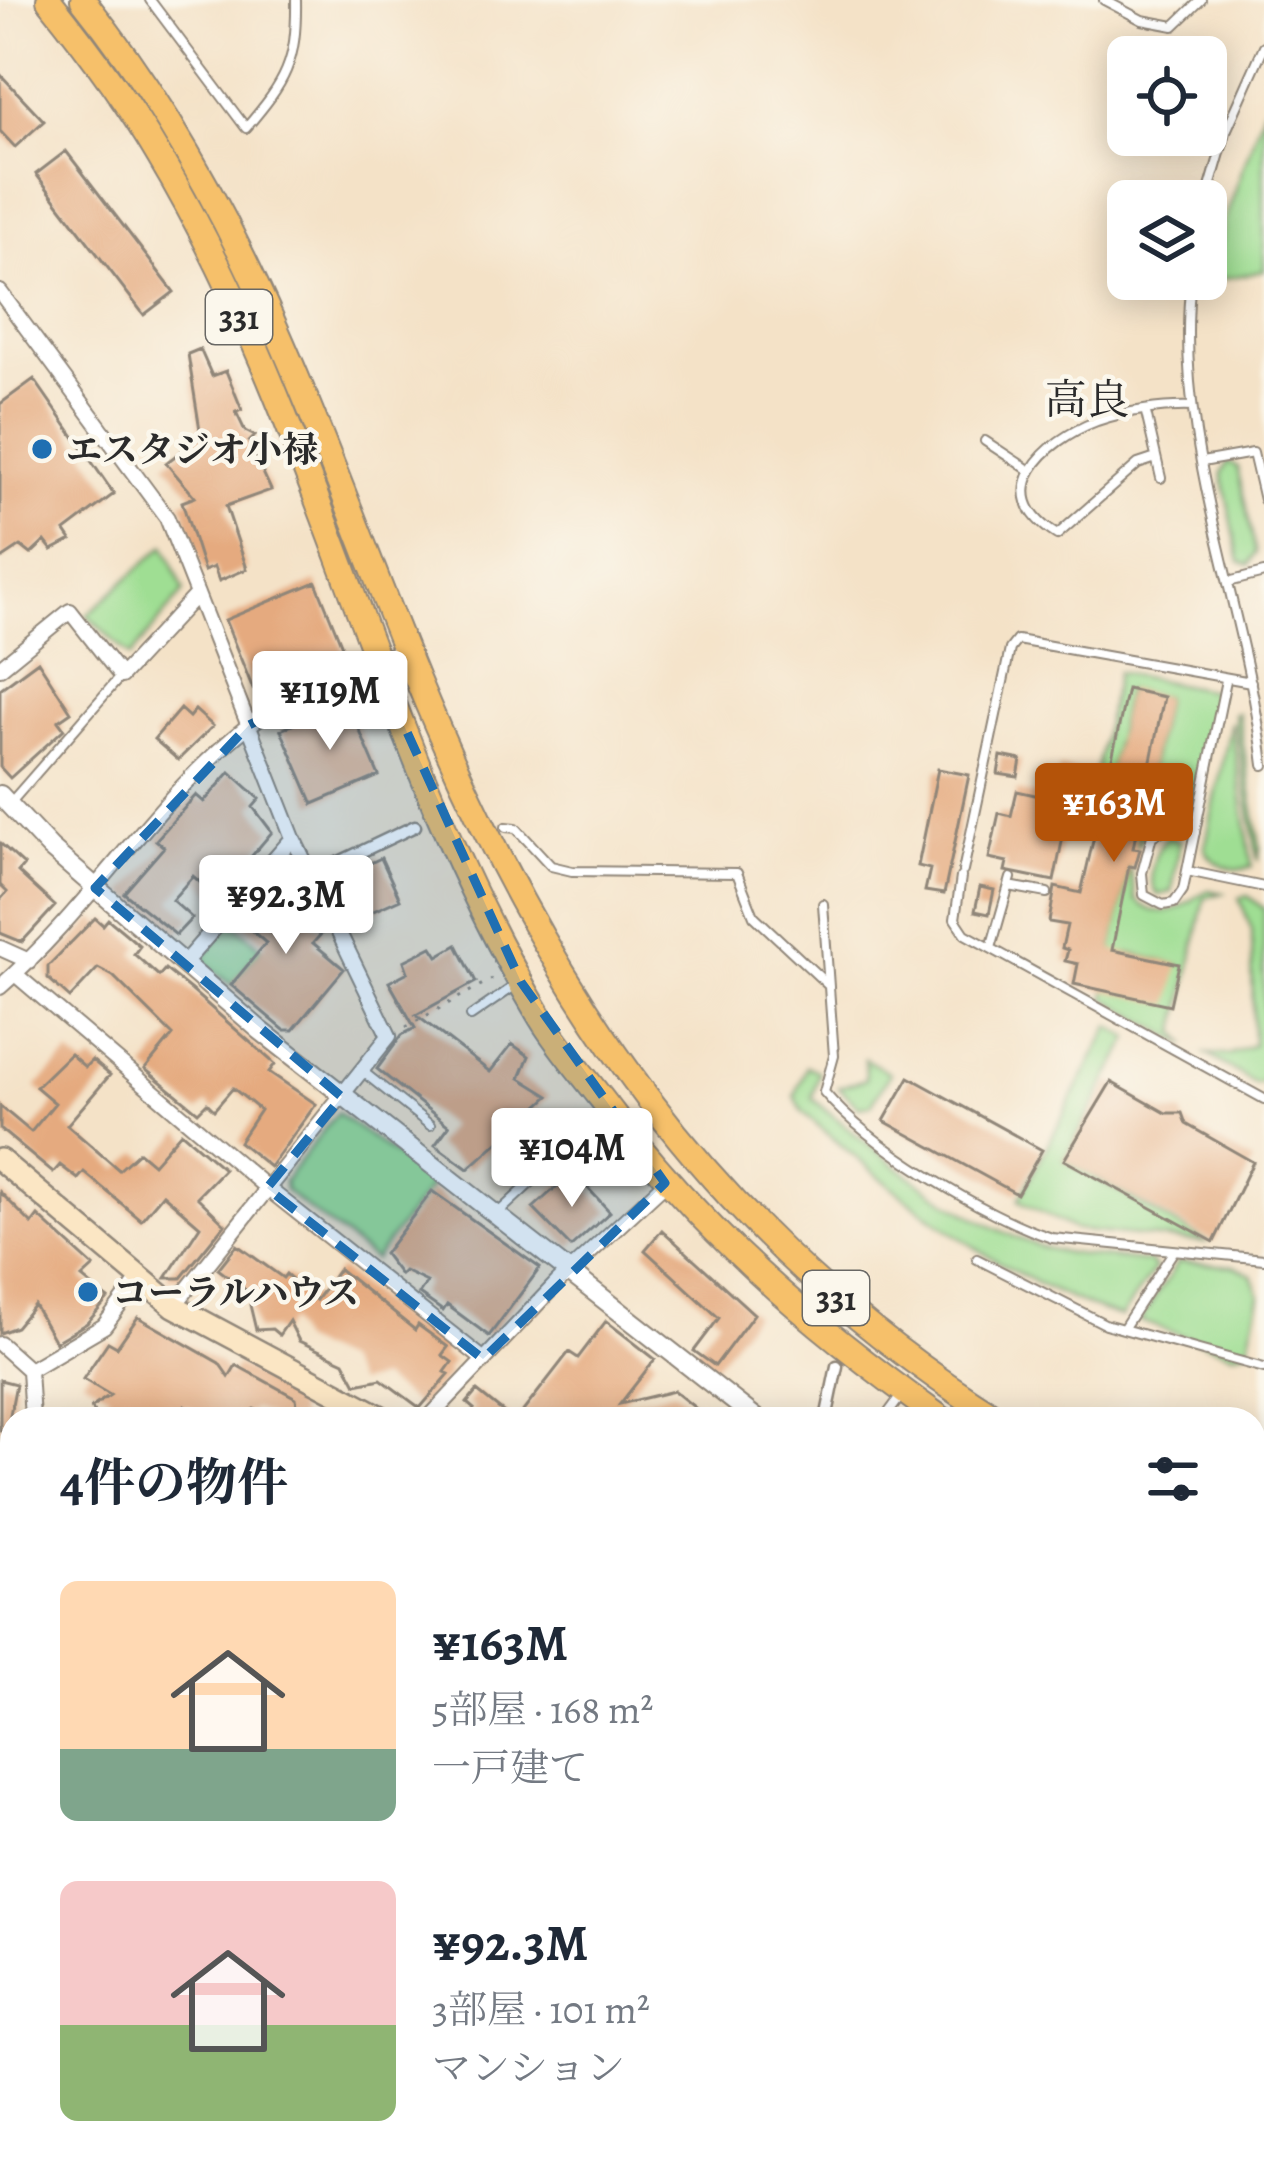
<!DOCTYPE html>
<html lang="ja">
<meta charset="utf-8">
<style>
:root{--surface:#fff;--page:#f2f2f3;--text:#1f2937;--muted:#747a83;--accent:#b45309}
body{margin:0;font-family:Alegreya,"Noto Serif JP",serif;background:var(--page);color:var(--text);height:100vh;display:flex;flex-direction:column;font-size:45px;white-space:nowrap}
*{box-sizing:border-box;margin:0}
p{font-size:39px;color:var(--muted)}
.icon{flex:none;width:66px;height:66px;fill:none;stroke:currentColor;stroke-width:2;stroke-linecap:round;stroke-linejoin:round}
.map{position:relative;flex:1;overflow:hidden}
.panel{position:absolute;left:0px;top:1407px;width:1266px;height:771px;display:flex;flex-direction:column;background:var(--surface);border-radius:36px 36px 0 0;box-shadow:0 6px 30px #0003}
.panel>*{flex:none}
.buttons{position:absolute;left:1107px;top:36px;display:grid;gap:24px}
.buttons a{display:grid;place-items:center;width:120px;height:120px;border-radius:18px;background:var(--surface);box-shadow:0 6px 30px #0003;font-size:60px}
.price{position:absolute;translate:-50% -102px;padding:0 27px;border-radius:12px;background:#fff;color:#222;font-size:39px;line-height:78px;filter:drop-shadow(0 3px 6px #0008)}
.price::after{content:'';position:absolute;left:50%;top:72px;width:36px;height:27px;margin-left:-18px;background:inherit;clip-path:polygon(0 0,100% 0,50% 100%)}
.price.current{background:var(--accent);color:#fff}
ul{padding:0;list-style:none}
li{display:flex;align-items:center;gap:36px;height:300px;padding:0 60px}
li span{display:grid;place-items:center;flex:none;width:336px;height:240px;border-radius:18px;color:#555}
li>.icon{margin-inline-start:auto}
span .icon{width:144px;height:144px;fill:#fffc;stroke-width:1}
li b{font-size:51px}
h2{display:flex;justify-content:space-between;align-items:center;height:144px;padding:0 60px;font-size:51px}
.map>svg:first-child{display:block}
</style>
<div class="map">
<svg width="1264" height="2177" viewBox="0 0 1264 2177">
<rect width="100%" height="100%" fill="#fbf7ec"/>
<filter id="ink" filterUnits="userSpaceOnUse"><feTurbulence type="fractalNoise" baseFrequency=".00833" numOctaves="2"/><feDisplacementMap in="SourceGraphic" scale="24" xChannelSelector="R" yChannelSelector="G"/><feConvolveMatrix kernelMatrix="1 2 1 2 8 2 1 2 1" color-interpolation-filters="sRGB"/></filter>
<filter id="wash" filterUnits="userSpaceOnUse"><feTurbulence type="fractalNoise" baseFrequency=".004" numOctaves="4" result="noise"/><feDisplacementMap in="SourceGraphic" scale="48" xChannelSelector="R" yChannelSelector="G"/><feGaussianBlur stdDeviation="2.7" result="paint"/><feColorMatrix in="noise" values="0 0 0 0 0 0 0 0 0 0 0 0 0 0 0 0 0 1.4 0 .05"/><feComposite in="paint" operator="in"/></filter>
<g filter="url(#wash)">
<rect width="100%" height="100%" fill="#f4e2c7"/>
<!-- green -->
<path fill="#9fde93" stroke="#65845f" stroke-width="3" d="M1264,107V271L1215,280L1225,220Z
M1228,462L1237,467L1256,553L1249,565L1240,562L1222,473Z
M165,545L184,591L130,657L87,615Z
M1117,672L1217,692L1191,815L1150,825L1136,848L1164,697L1126,690L1096,833L1083,831Z
M1238,713L1260,847L1258,861L1234,714Z
M1231,722L1252,867C1236,873 1211,865 1205,848Z
M1168,837L1180,841L1172,892L1158,895C1145,881 1154,849 1168,837Z
M1129,866L1136,900C1166,927 1181,904 1209,890L1222,893L1205,898L1177,1031L1187,1045L1105,998L1106,991L1179,965L1130,953L1110,958Z
M1248,896L1264,909V1082L1255,1084L1207,1054L1228,1055L1253,1045L1252,930L1239,898Z
M231,921L262,948L231,985L202,960Z
M1110,1026L1130,1038L1064,1160L1208,1243L1076,1230L1019,1200Z
M865,1059L890,1073L871,1105L859,1107L839,1087L866,1079Z
M807,1066L819,1072L812,1098C877,1153 957,1219 1039,1246C1074,1257 1114,1257 1150,1262L1155,1268L1121,1317C1000,1281 895,1193 802,1111L795,1096Z
M337,1113L433,1183L374,1260L285,1191L284,1181Z
M1178,1262L1234,1266L1252,1275L1260,1296L1248,1349L1233,1353L1140,1321Z
M12,1935V1986L0,2000V1958Z
M63,2166H137L131,2177H62Z"/>
<g id="blocks">
<!-- building -->
<path fill="#e5aa7f" d="M0,74L44,121L15,147L0,131Z
M66,151L174,292L144,315L36,174Z
M200,349L212,376L226,371L242,410L236,412L245,431L255,436L249,442L271,490L226,506L247,569L219,581L214,567L204,571L182,502L195,497L166,463L201,436L188,354Z
M34,379L114,494L65,531L71,540L52,550L45,541L31,554L21,546L0,560V404Z
M316,582L344,651L253,689L225,620Z
M38,661L71,712L58,721L64,729L10,778L0,767V689Z
M1127,689L1164,697L1133,848L1140,849L1135,867L1129,866L1112,950L1179,964L1170,1005L1074,984L1078,964L1065,961L1068,950L1062,948L1067,925L1049,922L1055,887L1081,893L1104,793L1055,783L1059,768L1108,777Z
M347,701L379,776L313,804L281,730Z
M180,709L189,717L195,710L213,726L178,760L154,739Z
M1001,756L1021,760L1018,777L998,774Z
M938,769L969,775L944,894L925,891L930,869L918,866Z
M230,772L260,799L253,807L272,832L217,897L193,876L172,900L192,918L176,935L124,893L164,847L156,840L196,795L204,802Z
M1017,791L1053,799L1048,823L1065,827L1054,881L1005,871L1007,862L989,858L999,813L1011,816Z
M0,843L24,865L18,872L55,906L22,942L0,933V900L7,892L0,885Z
M381,858L400,899L371,912L352,872Z
M290,877L299,879L308,895L303,901L316,913L312,922L324,931L313,943L344,969L293,1030H284L231,985L266,943L238,919L259,894L268,901Z
M980,887L994,890L989,914L975,911Z
M95,918L103,925L108,919L126,934L140,946L134,954L159,976L165,969L191,990L275,1064L269,1072L316,1104L270,1167L239,1142L260,1110L233,1088L214,1110L207,1103L198,1112L145,1069L173,1035L113,976L98,968L70,998L48,978V966Z
M457,945L476,982L416,1015L490,1072L512,1044L529,1056L520,1078L549,1096L468,1169L435,1145L449,1126L377,1069L402,1035L415,1028L389,982L408,972L404,961L432,947L438,956Z
M70,1054L85,1067L92,1060L110,1075L67,1125L119,1170L139,1152L153,1164L181,1132L224,1169L197,1197L225,1224L181,1278H166L200,1226L163,1194L141,1220L84,1172L78,1179L60,1165L53,1173L0,1129V1106L31,1132L55,1103L36,1087Z
M909,1077L1042,1150L1017,1194L884,1121Z
M1111,1082L1166,1113H1182L1186,1124L1253,1162L1214,1242L1064,1160Z
M573,1172L610,1212L571,1247L533,1208Z
M432,1191L540,1268L489,1336L447,1305L443,1311L419,1294L427,1282L404,1271L400,1275L384,1254Z
M0,1192L32,1224L38,1216L94,1267L82,1278L108,1299L87,1323L55,1342L34,1305L16,1327L0,1333Z
M662,1230L754,1314L715,1366L694,1351L719,1318L645,1250Z
M237,1245L283,1278L286,1274L316,1300L339,1269L415,1330L418,1325L448,1347L442,1355L452,1362L445,1372L449,1374L420,1408L381,1379L356,1384L344,1362L299,1341L289,1321L279,1335L272,1329L256,1330L250,1305L256,1298L218,1269Z
M138,1317L219,1363L229,1377L236,1365L296,1398L299,1419H274L254,1409L239,1419H210L185,1405L178,1419H98L91,1408L110,1395L83,1379L108,1342L117,1347Z
M606,1321L655,1359L620,1404L674,1391L709,1419H517L569,1352L578,1358Z
M0,1380L16,1384L7,1430H0Z
M477,1391L512,1419H466L474,1409L467,1403Z"/>
</g>
</g>
<g filter="url(#ink)">
<use href="#blocks" fill-opacity="0" stroke="#908679" stroke-width="3"/>
<g fill="none" stroke-linecap="round" stroke-linejoin="round">
<!-- service casing -->
<g stroke="#908679" stroke-width="12">
<path id="service" d="M150,0L246,128C286,81 297,63 296,0
M1104,0L1142,20L1174,26L1201,0
M1206,201L1227,129L1264,46
M1191,279C1172,444 1246,603 1264,765
M1146,413L1161,478
M985,441L1029,470
M1156,458L1138,464L1057,535C989,493 1044,441 1097,421C1126,411 1162,406 1192,407
M1202,462L1253,453L1264,500
M1228,582L1264,573
M12,801L120,677
M506,827L516,828L551,866L572,871L737,873L754,916L828,985
M1195,833L1168,828L1152,836L1142,873L1144,895L1163,905L1174,903L1183,890L1226,680
M963,871L1010,649L1017,640L1251,682
M1187,871L1264,887
M961,877L955,919L965,934L1264,1099
M1009,886L1047,893
M823,904L834,1056L824,1092C869,1146 986,1217 1052,1238L1264,1259
M991,948L1011,878
M471,1016L519,983
M362,1071L430,1125
M496,1215L608,1111
M977,1259L1105,1324L1264,1368
M1123,1329L1173,1252
M884,1419L901,1396
M1254,1824L1264,1838
M1254,1886L1264,1847
M1254,2093L1264,2057
M742,2166L748,2177
M934,2177L937,2166"/>
</g>
<!-- pedestrian casing -->
<g stroke="#908679" stroke-width="15">
<path id="pedestrian" d="M310,876L415,826
M826,1419L837,1366"/>
</g>
<!-- minor casing -->
<g stroke="#908679" stroke-width="18">
<path id="minor" d="M0,292L167,518L293,838L389,1036L174,1306
M0,668L70,611L121,676L197,594
M0,948L29,961
M183,964L293,838
M15,974L267,1188L483,1359
M0,987C91,908 153,800 248,726C295,690 352,672 406,649
M0,1344L29,1370L32,1419
M29,1370L104,1326L138,1281
M428,1419L557,1283L665,1183
M0,1663L12,1666
M0,1794L12,1801
M0,2063L12,2071
M1254,2108L1264,2111
M231,2166L237,2177
M371,2175L372,2177
M266,2177L285,2166
M443,2177L462,2166
M1202,2177L1205,2166"/>
</g>
<!-- tertiary casing -->
<g stroke="#908679" stroke-width="22">
<path id="tertiary" d="M0,795L50,848L260,1030L757,1419
M0,2123L12,2108"/>
</g>
<!-- secondary casing -->
<g stroke="#908679" stroke-width="26">
<path id="secondary" d="M0,1160L174,1306L385,1419
M1254,1598L1264,1592
M1254,1646L1264,1644
M813,2177L816,2166
M1042,2177L1045,2166
M1082,2177L1085,2166"/>
</g>
<!-- trunk casing -->
<g stroke="#908679" stroke-width="28">
<path id="trunk" d="M49,0C89,50 127,101 159,156C321,426 378,747 541,1018C558,1046 581,1072 601,1098C701,1231 807,1323 942,1419
M83,0C249,207 318,439 417,679C546,990 708,1237 999,1419
M1254,1536L1264,1539
M1254,1567L1264,1570"/>
</g>
<!-- path -->
<path stroke="#908679" stroke-width="3" stroke-dasharray="3 9" stroke-linecap="butt" d="M406,1027L492,979
M1254,1491L1264,1496"/>
<!-- service -->
<use href="#service" stroke="#fff" stroke-width="8"/>
<!-- pedestrian -->
<use href="#pedestrian" stroke="#fff" stroke-width="10"/>
<!-- minor -->
<use href="#minor" stroke="#fff" stroke-width="14"/>
<!-- tertiary -->
<use href="#tertiary" stroke="#fff" stroke-width="18"/>
<!-- secondary -->
<use href="#secondary" stroke="#fbe6c4" stroke-width="21"/>
<!-- trunk -->
<use href="#trunk" stroke="#f6c06b" stroke-width="24"/>
<!-- rail casing -->
<g stroke="#2b2b2b" stroke-width="10">
<path id="rail" d="M1254,1640L1264,1634
M1254,1669L1264,1661
M1053,2177L1055,2166
M1071,2177L1075,2166"/>
</g>
<!-- rail -->
<use href="#rail" stroke="#fbf7ec" stroke-width="6" stroke-dasharray="18" stroke-linecap="butt"/>
<!-- pedestrian-bridge casing -->
<g stroke="#908679" stroke-width="15" stroke-linecap="butt">
<path id="pedestrian-bridge" d="M1254,1849L1264,1851"/>
</g>
<!-- pedestrian-bridge -->
<use href="#pedestrian-bridge" stroke="#fff" stroke-width="10"/>
</g>
</g>
<!-- marked area -->
<path fill="#1f6fb2" fill-opacity="0.2" stroke="#1f6fb2" stroke-width="9" stroke-dasharray="24 15" stroke-linejoin="round" d="M375,662L521,982L665,1183L483,1359L267,1188L342,1097L95,888L249,725Z"/>
<!-- markers -->
<g fill="#1f6fb2" stroke="#fbf7ec" stroke-width="4.5">
<circle cx="42" cy="449" r="12"/>
<circle cx="88" cy="1292" r="12"/>
</g>
<g text-anchor="middle" stroke-width="9" stroke-linejoin="round" paint-order="stroke">
<!-- shield labels -->
<g fill="#fbf7ec" stroke="#696865" stroke-width="3">
<rect x="206" y="290" width="66" height="54" rx="9"/>
<rect x="803" y="1271" width="66" height="54" rx="9"/>
</g>
<g font-size="33" font-weight="bold" fill="#2b2b2b">
<text x="239" y="329">331</text>
<text x="836" y="1310">331</text>
</g>
<!-- poi labels -->
<g font-size="36" font-weight="bold" fill="#2b2b2b" stroke="#fbf7ec" text-anchor="start">
<text x="66" y="462">エスタジオ小禄</text>
<text x="112" y="1305">コーラルハウス</text>
</g>
<!-- quarter labels -->
<g font-size="42" fill="#2b2b2b" stroke="#fbf7ec">
<text x="1087" y="414">高良</text>
</g>
</g>
</svg>
<div class="buttons">
<a><svg class="icon" aria-label="locate" viewBox="0 0 24 24"><circle cx="12" cy="12" r="6"/><path d="M12 2v4M12 18v4M2 12h4M18 12h4"/></svg></a>
<a><svg class="icon" aria-label="layers" viewBox="0 0 24 24"><path d="M12 4l9 5-9 5-9-5zM3 14l9 5 9-5"/></svg></a>
</div>
<b class="price" style="left:330px;top:753px">¥119M</b>
<b class="price current" style="left:1114px;top:865px">¥163M</b>
<b class="price" style="left:286px;top:957px">¥92.3M</b>
<b class="price" style="left:572px;top:1210px">¥104M</b>
<section class="panel">
<h2>4件の物件<svg class="icon" aria-label="filters" viewBox="0 0 24 24"><path d="M4 7h16M4 17h16"/><circle cx="9" cy="7" r="2"/><circle cx="15" cy="17" r="2"/></svg></h2>
<ul>
<li><span style="background:linear-gradient(#ffd9b3 70%,#7fa58c 0)"><svg class="icon" aria-label="home" viewBox="0 0 24 24"><path d="M3 11l9-7 9 7M6 9v11h12V9"/></svg></span><div><b>¥163M</b><p>5部屋 · 168 m²</p><p>一戸建て</p></div></li>
<li><span style="background:linear-gradient(#f6c9c9 60%,#8fb573 0)"><svg class="icon" aria-label="home" viewBox="0 0 24 24"><path d="M3 11l9-7 9 7M6 9v11h12V9"/></svg></span><div><b>¥92.3M</b><p>3部屋 · 101 m²</p><p>マンション</p></div></li>
</ul>
</section>
</div>
